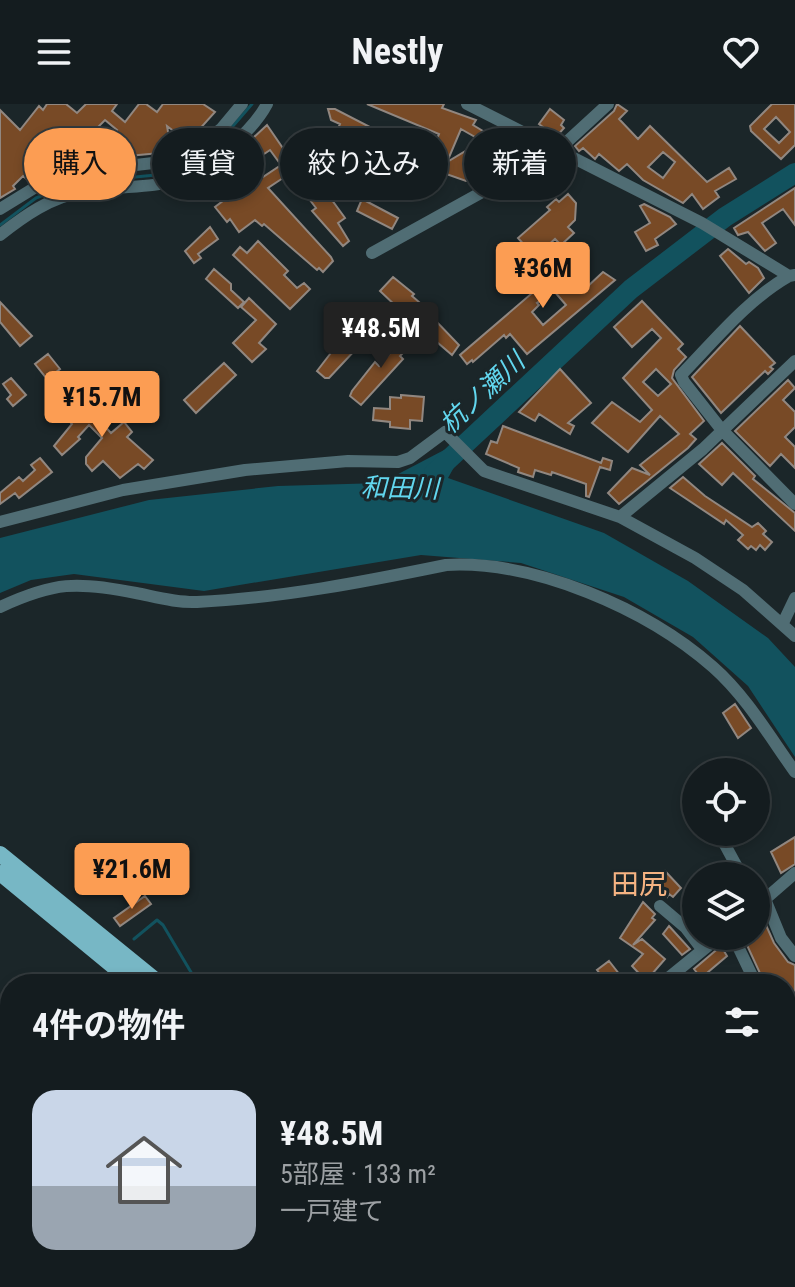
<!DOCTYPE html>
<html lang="ja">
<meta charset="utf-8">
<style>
:root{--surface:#141c1f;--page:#21292c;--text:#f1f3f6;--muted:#9da1a4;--line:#333a3d;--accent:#fc9d53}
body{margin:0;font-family:"Roboto Condensed","Noto Sans JP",sans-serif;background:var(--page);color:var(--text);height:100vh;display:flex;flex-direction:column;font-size:30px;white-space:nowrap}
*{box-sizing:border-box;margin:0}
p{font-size:26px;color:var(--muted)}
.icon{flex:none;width:44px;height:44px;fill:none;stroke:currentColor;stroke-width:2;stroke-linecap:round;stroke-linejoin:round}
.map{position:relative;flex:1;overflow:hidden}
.panel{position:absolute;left:0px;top:870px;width:796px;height:314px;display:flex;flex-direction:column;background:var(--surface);border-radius:32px 32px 0 0;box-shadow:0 4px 12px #0003,0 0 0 2px var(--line)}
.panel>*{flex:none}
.hud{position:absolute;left:24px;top:24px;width:748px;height:72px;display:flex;gap:16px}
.fabs{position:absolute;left:682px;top:654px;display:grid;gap:16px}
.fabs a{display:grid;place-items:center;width:88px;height:88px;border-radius:50%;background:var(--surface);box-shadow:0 4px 12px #0003,0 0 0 2px var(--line);font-size:40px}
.price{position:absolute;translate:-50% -68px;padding:0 18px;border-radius:8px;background:var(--accent);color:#111;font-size:26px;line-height:52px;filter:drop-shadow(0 2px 4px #0008)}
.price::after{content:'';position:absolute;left:50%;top:48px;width:24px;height:18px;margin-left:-12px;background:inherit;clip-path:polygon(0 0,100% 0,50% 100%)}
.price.on{background:#222;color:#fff}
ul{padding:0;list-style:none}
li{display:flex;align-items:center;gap:24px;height:200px;padding:0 32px}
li+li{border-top:2px solid var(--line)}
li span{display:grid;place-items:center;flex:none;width:224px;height:160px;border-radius:24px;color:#555}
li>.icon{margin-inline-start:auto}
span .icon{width:96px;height:96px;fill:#fffc;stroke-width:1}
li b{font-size:34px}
h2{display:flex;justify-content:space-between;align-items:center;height:96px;padding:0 32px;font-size:34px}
.chip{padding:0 28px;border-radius:36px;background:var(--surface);box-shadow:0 4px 12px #0003,0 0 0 2px var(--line);font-size:28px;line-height:72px}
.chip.on{background:var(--accent);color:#111}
header{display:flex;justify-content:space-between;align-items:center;height:104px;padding:0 32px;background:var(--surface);font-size:36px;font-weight:700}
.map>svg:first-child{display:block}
</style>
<header><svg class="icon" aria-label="menu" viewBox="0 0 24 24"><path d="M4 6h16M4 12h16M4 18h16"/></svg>Nestly<svg class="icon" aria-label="heart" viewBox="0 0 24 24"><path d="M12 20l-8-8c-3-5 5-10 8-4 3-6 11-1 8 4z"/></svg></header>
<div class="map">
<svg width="795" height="1183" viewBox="0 0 795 1183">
<rect width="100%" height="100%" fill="#1b2629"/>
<!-- water -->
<path fill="#12525e" d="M446,345L458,356L448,374L604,429L688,477L768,534L795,563V653L748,582L693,533L624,493L521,459L421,451L204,487L74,470L31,476L0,489V434L149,396L278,382L381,379Z"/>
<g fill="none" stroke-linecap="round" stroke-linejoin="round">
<!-- stream -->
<path stroke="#12525e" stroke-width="3" d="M0,121L36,94L74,79L176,69L207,52L252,0
M134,835L157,816L163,821L198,880
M88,880L97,871
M0,934L10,932"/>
<!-- river -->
<path stroke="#12525e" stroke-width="20" d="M434,369L631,185L725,113L795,69"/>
</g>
<!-- building -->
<path fill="#784a26" stroke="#918780" stroke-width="2" fill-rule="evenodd" d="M47,0H66L77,9L86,0H117L112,7L125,18L139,0H146L157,8L163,0H203L215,8L188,38L167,22L171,45L160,49L64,58L63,46L42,69L29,77L23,72L13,82L15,85L0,94V6L20,26L39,2L43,6ZM105,16L117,26L104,43H97L87,34Z
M367,0H444L442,4L476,16L473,21L488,30L496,25L504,38L512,37L523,54L506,64L496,46L481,55L488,68L466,77L432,65L429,57L427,63L381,41L380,44L369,38L368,41L346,30L344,33L336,29L340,20L331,16L328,5H335L393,35L398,30L431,48L439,30ZM461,25L482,37L447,58Z
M617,0L627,7L619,15L638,35L650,22L707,78L729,64L736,75L715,87L719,93L703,105L692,90L683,99L643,76L627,60L619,67L599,50L595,55L583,44L579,47L575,42L614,7ZM663,48L675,58L663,74L648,63Z
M772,0H795V41L781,55L751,27L750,22ZM776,13L790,28L779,39L764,25Z
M550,5L564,16L561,21L564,24L556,33L539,20Z
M267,21L302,72L310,66L345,114L338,119L349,137L343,142L312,107L316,104L303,87L299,91L283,74L268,84L331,153L333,157L323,168L319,164L317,166L264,120L262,122L255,116L239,128L230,115L227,118L215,103L232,90L219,72L235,60L251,81L281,61L270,46L261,52L256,44L258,43L253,34Z
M362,60L419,83L415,95L357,73Z
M795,84V121L783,105L762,119L776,139L765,147L748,128L738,131L734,124Z
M568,90L576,99L575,116L568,123L574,129L561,141L555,135L535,153L518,134L550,106L547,103L556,95L559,98Z
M362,95L398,114L392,125L357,107Z
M644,100L670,113L676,120L655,135L658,141L646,147L635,128L650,119L640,102Z
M210,123L218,135L198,150L201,154L194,159L185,147Z
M258,137L288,167L284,171L297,184L304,179L310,185L290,205L233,151L240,143L247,149Z
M728,145L746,160L749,158L758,164L764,174L749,189L720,152Z
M580,148L588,157L576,170L587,183L603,168L615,176L527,250L510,230L506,234L504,231L473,258L472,256L467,260L460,251ZM554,187L566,201L543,221L532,208L539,201L537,199Z
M214,165L231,180V186L244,198L238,204L206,175Z
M393,173L414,190L412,192L435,212L433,214L459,241L452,251L431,233L428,237L421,230L426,224L417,214L401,201L398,204L380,187Z
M249,194L276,220L259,239L266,245L252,258L233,239L256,216L241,203Z
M642,197L683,240L678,245L686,253L674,266L672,274L704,317L690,330L696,335L688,344L619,400L608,389L632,364L650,371L640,361L679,330L660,312L628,348L592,319L612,298L640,318L652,306L623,274L661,234L652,225L632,243L614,223ZM656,265L671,280L658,292L643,278Z
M0,198L32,232L20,242L0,218Z
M372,202L385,214L329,274H325L317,267L354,219Z
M740,222L775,259L770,263L773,265L768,270L765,267L721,309L692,273Z
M400,227L413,238L400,252L403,255L361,301L350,292L352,287L375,258L379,262L397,241L393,238Z
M48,250L60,265L47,275L35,260Z
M224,259L236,271L196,309L184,296Z
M560,265L591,299L568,319L574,322L570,330L539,310L535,317L519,308Z
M11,274L26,291L13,302L7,295L11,291L3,280Z
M788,276L795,284L783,296L795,308V323L785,333L795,343V364L781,350L770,362L735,327Z
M77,290L90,304L100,295L111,307L100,317L111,329L124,318L132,328L127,333L153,356L144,365L138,360L120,374L103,357L92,367L86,360V353L102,334L89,321L78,333L80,335L62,351L54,342L72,320L63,310L66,306L63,303Z
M401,291L424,293L422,317L410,316V325L390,323V318L373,316L374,304L390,305V293L401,294Z
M503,322L601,359L603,354L612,357L610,366L600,363L589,393L586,392V380L552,368L551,371L535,366L533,373L518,368L519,364L486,350L491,337L497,339Z
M722,339L755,372L753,375L795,409V427L733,369L722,381L699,360Z
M40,354L52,368L19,394L15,389L0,400V389L19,373L23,377L35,366L31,361Z
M683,373L705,392L752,423L758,419L766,427L763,430L772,438L765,446L760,441L756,446L751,442L748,445L738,436L743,431L726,416L724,420L670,384Z
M735,600L751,624L738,634L723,609Z
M795,733V760L781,769L771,748Z
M665,767L681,784L673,793L669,790L667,793L655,783Z
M145,792L151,800L120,822L114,814Z
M643,798L655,810L652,814L655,816L633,841L642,835L665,855L646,877L632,862L643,850L620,834Z
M761,810L774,839L788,858L795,861V902L786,892V880H765L746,839L756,835V813Z
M669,822L690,845L682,851L663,830Z
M721,842L727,852L701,874L694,865Z
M609,857L627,880H608L597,866Z
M795,1044V1069L789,1073L795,1080V1099L786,1089V1047Z"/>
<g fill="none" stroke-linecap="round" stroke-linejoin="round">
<!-- minor -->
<path stroke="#506d74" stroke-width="12" d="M467,0L702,119L789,172L795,171
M0,105L57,70L162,58L196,45L221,25L242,0
M0,131C24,112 51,93 81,88C149,77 174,93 231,42C245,30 258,17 267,0
M372,149L558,46L608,0
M789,172C747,196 715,236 681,271L684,278L721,325L795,400
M620,413L703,345L795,257
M0,418L123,386L245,366L348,357L398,358L410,354L445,328L484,367L620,413L695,454L743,486L795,532
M0,503C54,478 77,477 136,489C156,493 177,499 197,498C281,494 363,478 446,461C535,456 647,505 713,563C746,592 770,633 795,668
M783,519L795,494
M718,728L742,772
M765,795L781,834L795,852
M660,802L686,824L702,845
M756,803L795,769
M733,832L756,880
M661,880L720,832
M786,917L795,925
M786,968L795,960
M786,975L795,998
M0,1016L10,1015
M0,1027L10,1038
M786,1038L795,1034
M717,1174L723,1183
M104,1183L105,1174"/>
<!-- major -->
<path stroke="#77b7c5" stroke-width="16" d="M0,750L160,880
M0,769L135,880
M502,1174L513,1183
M528,1174L539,1183"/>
</g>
<g text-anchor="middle" stroke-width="6" stroke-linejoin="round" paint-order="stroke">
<!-- water labels -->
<g font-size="26" font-style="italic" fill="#62d7ef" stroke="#1b2629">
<text transform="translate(482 289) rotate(-43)" y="9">杭ノ瀬川</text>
<text transform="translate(400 384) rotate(1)" y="9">和田川</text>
</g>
<!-- quarter labels -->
<g font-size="28" fill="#f5b382" stroke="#1b2629">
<text x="639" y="790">田尻</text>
</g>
</g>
</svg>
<div class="fabs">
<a><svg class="icon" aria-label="locate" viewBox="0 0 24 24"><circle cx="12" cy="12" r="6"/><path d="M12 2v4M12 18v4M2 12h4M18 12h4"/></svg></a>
<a><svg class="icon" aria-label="layers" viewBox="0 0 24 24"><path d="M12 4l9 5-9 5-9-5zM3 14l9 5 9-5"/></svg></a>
</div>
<b class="price" style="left:543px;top:206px">¥36M</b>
<b class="price on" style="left:381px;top:266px">¥48.5M</b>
<b class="price" style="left:102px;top:335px">¥15.7M</b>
<b class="price" style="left:132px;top:807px">¥21.6M</b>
<div class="hud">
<a class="chip on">購入</a>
<a class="chip">賃貸</a>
<a class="chip">絞り込み</a>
<a class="chip">新着</a>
</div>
<section class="panel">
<h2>4件の物件<svg class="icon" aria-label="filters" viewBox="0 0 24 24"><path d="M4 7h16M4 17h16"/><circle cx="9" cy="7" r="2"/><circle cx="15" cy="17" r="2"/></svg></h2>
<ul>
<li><span style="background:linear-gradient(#c9d6e8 60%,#9aa5b1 0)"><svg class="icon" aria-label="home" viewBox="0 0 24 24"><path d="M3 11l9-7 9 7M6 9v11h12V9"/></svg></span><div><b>¥48.5M</b><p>5部屋 · 133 m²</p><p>一戸建て</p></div></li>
</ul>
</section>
</div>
